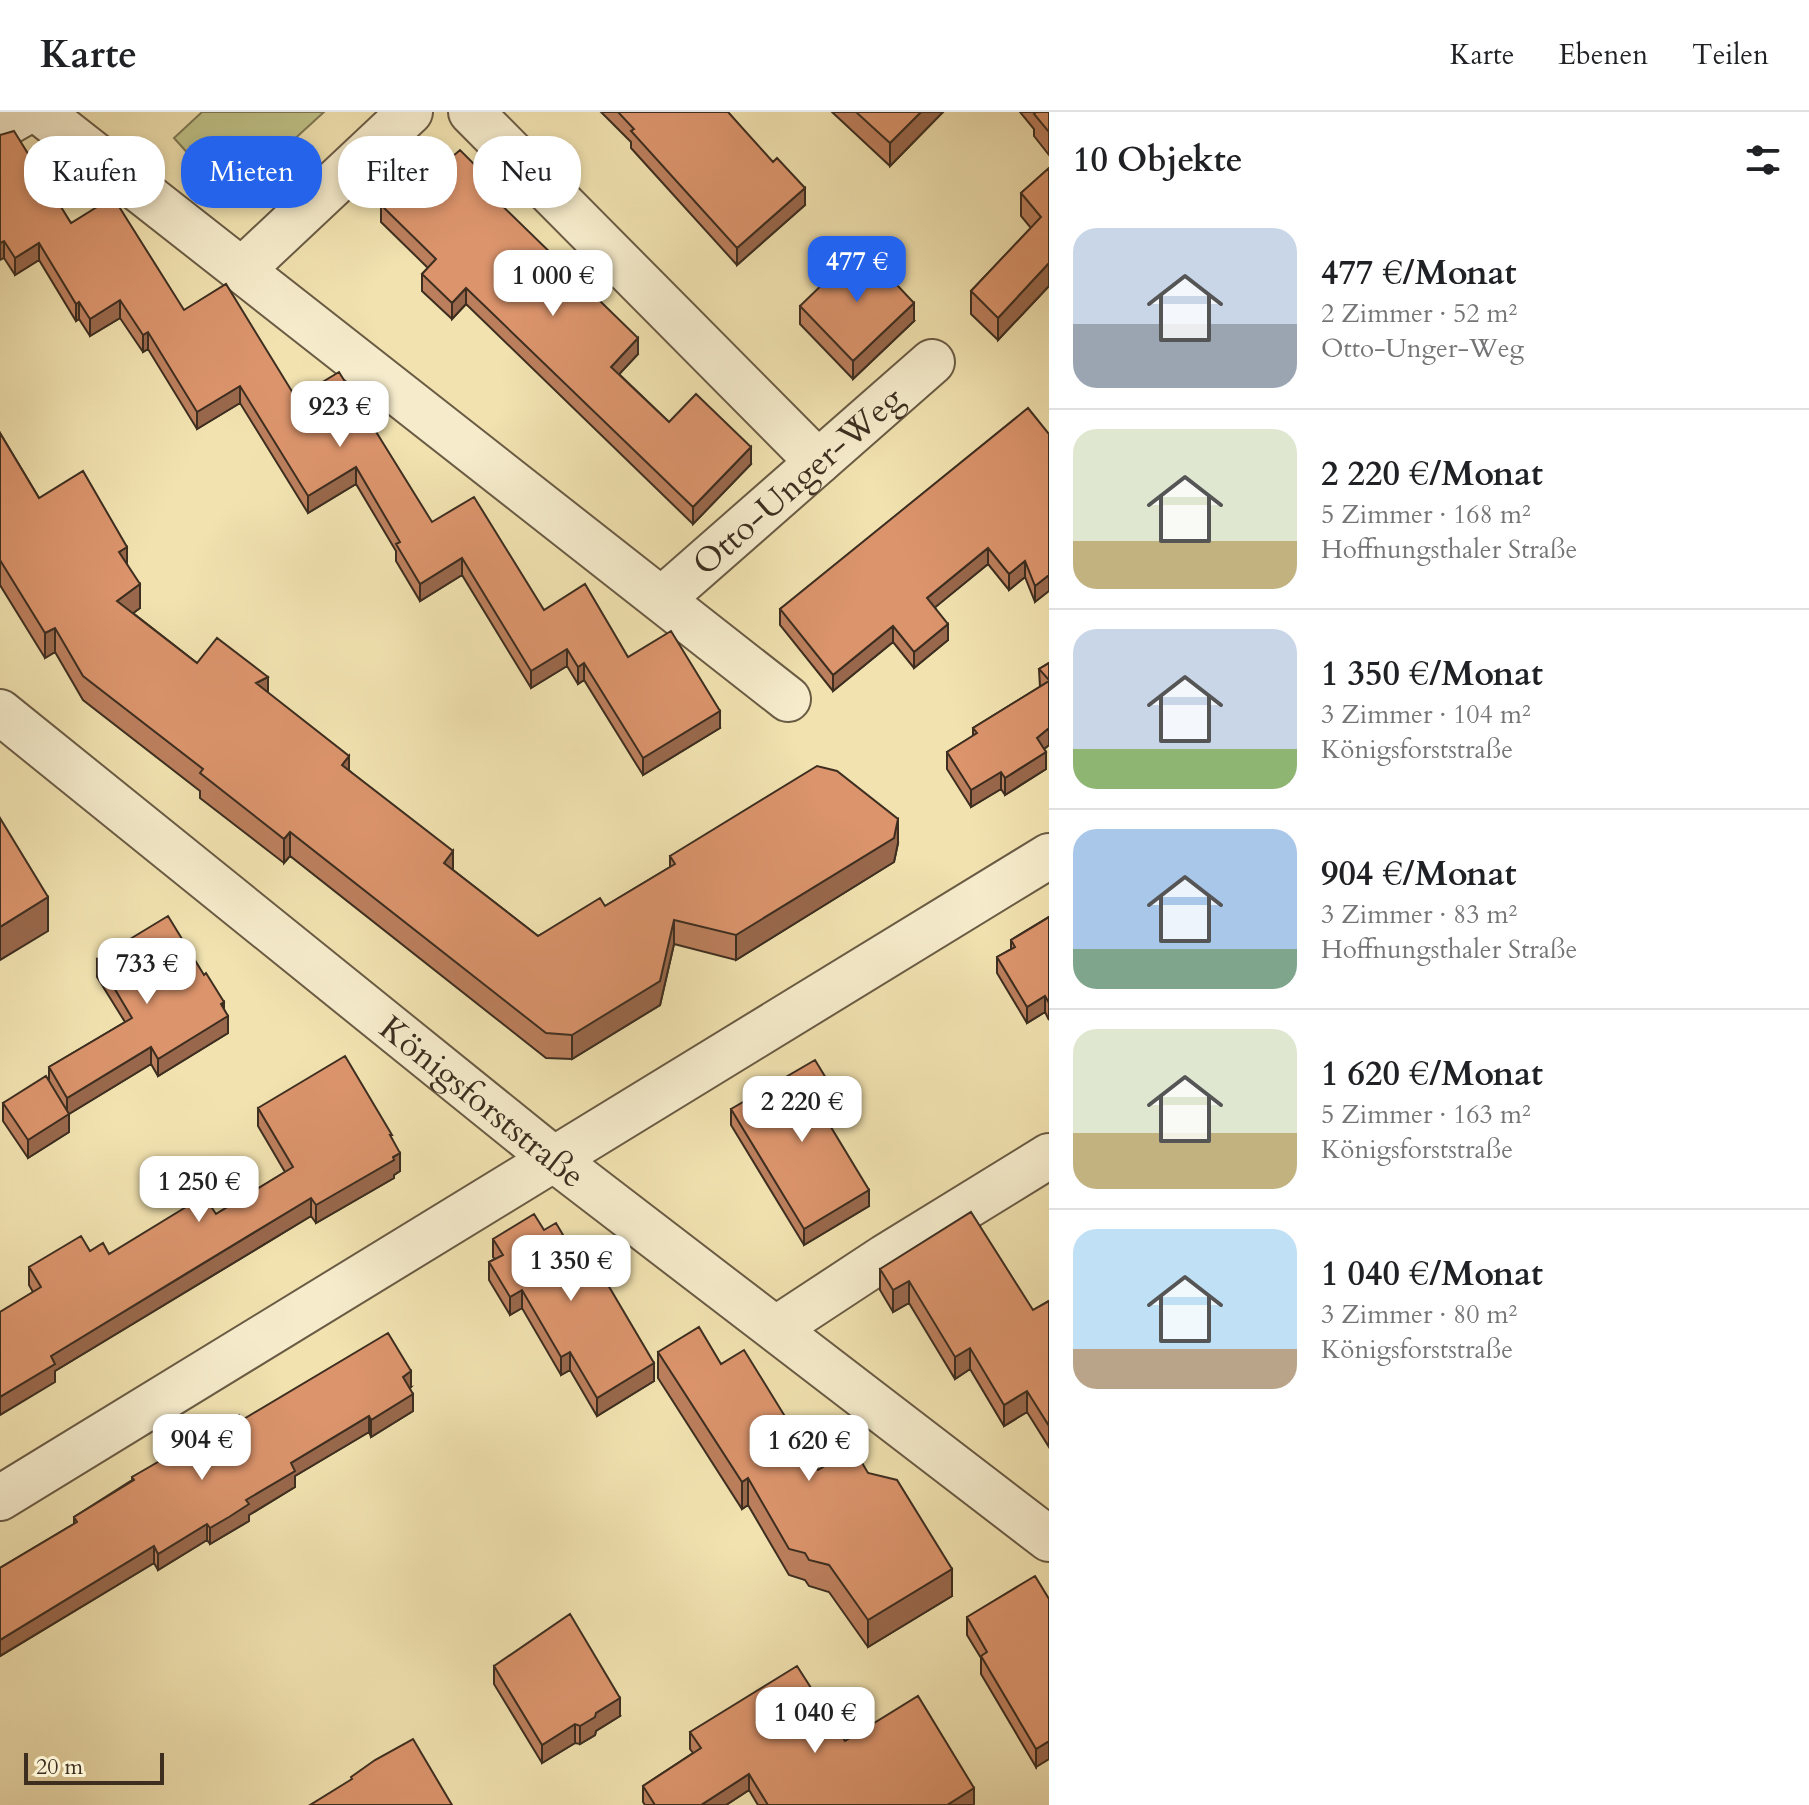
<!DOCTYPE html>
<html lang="de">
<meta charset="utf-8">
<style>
:root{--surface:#fff;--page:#f6f6f6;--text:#202124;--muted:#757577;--line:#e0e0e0;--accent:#2563eb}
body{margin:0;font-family:Cardo,serif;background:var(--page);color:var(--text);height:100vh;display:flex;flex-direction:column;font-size:30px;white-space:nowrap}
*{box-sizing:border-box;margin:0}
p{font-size:26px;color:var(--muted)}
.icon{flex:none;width:44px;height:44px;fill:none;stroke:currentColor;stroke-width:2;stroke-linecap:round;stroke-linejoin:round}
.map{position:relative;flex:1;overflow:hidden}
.side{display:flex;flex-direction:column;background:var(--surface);width:760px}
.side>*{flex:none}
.banner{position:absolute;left:24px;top:24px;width:760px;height:72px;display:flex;gap:16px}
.scale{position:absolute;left:24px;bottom:20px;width:140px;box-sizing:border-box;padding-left:8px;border:4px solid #3d2e20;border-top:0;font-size:22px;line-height:28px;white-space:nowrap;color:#3d2e20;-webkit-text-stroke:6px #f6eccc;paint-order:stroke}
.price{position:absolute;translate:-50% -68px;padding:0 18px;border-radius:16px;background:#fff;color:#222;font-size:26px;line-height:52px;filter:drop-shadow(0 2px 4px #0008)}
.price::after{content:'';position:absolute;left:50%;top:48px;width:24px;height:18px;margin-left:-12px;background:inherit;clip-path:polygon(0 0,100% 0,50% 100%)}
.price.current{background:var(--accent);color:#fff}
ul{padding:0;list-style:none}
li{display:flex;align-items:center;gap:24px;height:200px;padding:0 24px}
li+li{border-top:2px solid var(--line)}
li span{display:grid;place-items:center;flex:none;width:224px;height:160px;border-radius:24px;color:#555}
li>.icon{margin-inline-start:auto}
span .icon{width:96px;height:96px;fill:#fffc;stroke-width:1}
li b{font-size:34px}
h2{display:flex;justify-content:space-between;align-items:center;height:96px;padding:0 24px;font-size:34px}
.pill{padding:0 28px;border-radius:32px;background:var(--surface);box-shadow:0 4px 12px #0003;font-size:28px;line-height:72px}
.pill.current{background:var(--accent);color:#fff}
header{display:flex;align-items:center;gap:48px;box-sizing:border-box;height:112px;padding:0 40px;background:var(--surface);border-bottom:2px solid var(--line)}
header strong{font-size:38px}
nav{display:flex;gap:44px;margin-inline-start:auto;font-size:28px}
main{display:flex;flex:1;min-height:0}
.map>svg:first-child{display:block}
</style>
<header>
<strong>Karte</strong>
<nav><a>Karte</a><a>Ebenen</a><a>Teilen</a></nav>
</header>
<main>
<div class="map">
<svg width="1049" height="1693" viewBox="0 0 1049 1693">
<rect width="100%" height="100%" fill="#f1e2b0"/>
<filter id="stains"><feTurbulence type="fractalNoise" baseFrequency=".0025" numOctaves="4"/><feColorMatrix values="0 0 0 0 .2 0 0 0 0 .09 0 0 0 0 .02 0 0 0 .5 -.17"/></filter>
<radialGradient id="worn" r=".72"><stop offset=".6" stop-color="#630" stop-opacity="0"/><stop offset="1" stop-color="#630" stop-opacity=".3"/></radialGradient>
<!-- green -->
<path fill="#bfc287" stroke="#7e7854" stroke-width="2" d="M202,0H324L229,87L174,26Z"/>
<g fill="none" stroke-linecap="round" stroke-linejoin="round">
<!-- minor casing -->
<g stroke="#6a5b44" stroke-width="48">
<g id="minor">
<path d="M40,0L788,587"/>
<path d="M471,0L818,350"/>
<path d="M0,15L26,0"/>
<path d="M243,157L410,0"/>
<path id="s1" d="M662,487L932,250"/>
<path id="s2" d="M0,600L555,1048L1049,1427"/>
<path d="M777,1216L885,1145L1049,1044"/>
<path d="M0,1386L1049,744"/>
</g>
</g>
<!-- minor -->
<use href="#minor" stroke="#f6eccc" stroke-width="44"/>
</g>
<!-- wall -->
<path fill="#bc7f5d" stroke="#3d2e20" stroke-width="2" d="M601,0H728L805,93L737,153L631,36V30Z
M832,0H943L890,54Z
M1020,0H1049V43L1034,24V17Z
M0,23L71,111L296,286L432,410L544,498L628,545L720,616L643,663L584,568L578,572L567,554L531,576L462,463L420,489L396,449V439L356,372L308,401L240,291L197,317L148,237L143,240L120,206L90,224L79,207L76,209L39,148L15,163L4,146Z
M1049,56V174L998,228L971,202V179L1031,116L1021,104V81Z
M489,82L638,242L619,262L669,310L751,352L693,412L466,192L452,207L422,179V162L428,156L381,110V93Z
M800,194L914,209L853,267L800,212Z
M0,321L39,386L127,452L140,496L133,501L197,551L268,581L453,758L538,824L605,794L670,755V744L898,731L894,750L736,848L674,832L660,893L572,947L546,946L290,744L284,751L200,686V679L83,588L55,540L45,546L0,473Z
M1049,322L1035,490L1025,465L1009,478L988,452L935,495L948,528L914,556L893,530L833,579L780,513V497Z
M1049,551V633L1044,637L1046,657L1005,683L1001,677L971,695L947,657V640L973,624V616L1040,575L1039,557Z
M1049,805V908L1045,900L1027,911L997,861V845L1011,837V828Z
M97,847L224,897L228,921L158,964L151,952L69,1002V1020L28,1046L3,1009V991L49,968V955L125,910L97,865Z
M258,996L392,1027L400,1059L394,1063V1066L316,1111L311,1104L55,1259V1270L33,1180L29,1173V1155L90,1139L109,1142L216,1102L285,1060L258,1014Z
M731,997L838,1002L827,1008L869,1094L804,1133L731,1013Z
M544,1118L576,1145L654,1269L597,1304L570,1258L561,1263L522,1196L510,1203L489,1168V1150L495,1147L493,1145V1127Z
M880,1157L1033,1198L1049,1189V1335L1027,1300L1004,1314L970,1257L955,1267L909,1191L893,1200L880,1178Z
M658,1240L721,1252L818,1358L868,1361L952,1484L868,1535L829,1480L809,1474L805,1468L789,1463L748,1393L742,1397L658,1266Z
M411,1275L410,1276L413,1299L371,1325L369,1320L295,1364V1375L249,1403V1409L210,1432L207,1428L158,1458L154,1451L0,1544V1456L74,1412V1405L132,1368V1365L242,1308Z
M1049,1487L1036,1655L981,1562V1546L967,1523V1505Z
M494,1554L620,1604L596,1619L595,1623L580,1632L575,1631L542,1651L494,1572Z
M690,1620L845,1629L974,1692L758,1693L749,1678L726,1693H645L643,1690V1674L693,1641L690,1637Z"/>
<!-- shaded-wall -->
<path fill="#99684c" stroke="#3d2e20" stroke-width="2" d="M921,0H943L890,54V31Z
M489,67V83L482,74Z
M805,76V93L737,153V136Z
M4,129V146L0,148V131Z
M39,131V148L15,163V146Z
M1049,151V174L998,228V206Z
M466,176V192L452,207V191Z
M120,188V206L90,224V207Z
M79,190V207L76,209V192Z
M914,191V209L853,267V249Z
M148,220V237L143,240V223Z
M638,226V242L611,271V255Z
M240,274V291L197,317V300Z
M751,335V352L693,412V395Z
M356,355V372L308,401V384Z
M127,435V459L119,440Z
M988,436V452L927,502V486Z
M462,446V463L420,489V472Z
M1025,449V465L1009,478V462Z
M1049,463V479L1035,490V474Z
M140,472V496L117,513V489Z
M948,512V528L914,556V540Z
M893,514V530L833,579V563Z
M55,516V540L45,546V521Z
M567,537V554L531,576V559Z
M584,551V568L578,572V555Z
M268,565V590L256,571Z
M720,599V616L643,663V646Z
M1049,616V633L1037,643V626Z
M1046,640V657L1005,683V666Z
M349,644V668L342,653Z
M1001,660V677L971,695V678Z
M898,707V731L894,750L736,848V823Z
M290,720V744L284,751V727Z
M453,739V764L444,751Z
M48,785V819L0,848V815Z
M674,808V832L660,893L572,947V923Z
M1045,884V900L1027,911V895Z
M224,890V906L228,904V921L158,964V947Z
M151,935V952L69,1002V1020L28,1046V1028L67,1003V986Z
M838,986V1002L820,1013V997Z
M400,1041V1059L394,1063V1066L316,1111V1093Z
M869,1078V1094L804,1133V1117Z
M311,1086V1104L55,1259V1270L0,1303V1285L51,1244Z
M909,1169V1191L893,1200V1178Z
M522,1178V1196L510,1203V1185Z
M970,1236V1257L955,1267V1245Z
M570,1240V1258L561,1263V1245Z
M654,1251V1269L597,1304V1286Z
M411,1259V1275L403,1281V1265Z
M1027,1279V1300L1004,1314V1293Z
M413,1282V1299L371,1325V1308Z
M369,1304V1320L295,1364V1375L249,1403V1409L210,1432V1416L291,1351Z
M748,1366V1393L742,1397V1370Z
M207,1412V1428L158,1458V1442Z
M154,1434V1451L0,1544V1528Z
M952,1457V1484L868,1535V1508Z
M620,1586V1604L596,1619L595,1623L580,1632V1614L596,1601Z
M575,1612V1631L542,1651V1633Z
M1049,1629V1647L1036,1655V1637Z
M749,1662V1678L726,1693H701Z
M974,1676V1692L973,1693H947Z"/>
<!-- building -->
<path fill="#db946c" stroke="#3d2e20" stroke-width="2" d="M618,0H728L773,50L777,46L805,76L737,136L631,19L634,17Z
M856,0H921L890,31Z
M1036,0H1049V20L1034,2Z
M14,19L71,111L113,85L184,198L226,172L296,286L339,260L432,410L474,385L544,498L585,472L628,545L671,519L720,599L643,646L584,551L578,555L567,537L531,559L462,446L420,472L396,432L400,430L356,355L308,384L240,274L197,300L148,220L143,223L120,188L90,207L79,190L76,192L39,131L15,146L4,129L0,131V23Z
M440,33L452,45L460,38L489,67L482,74L638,226L611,255L669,310L696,282L751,335L693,395L466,176L452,191L422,162L436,147L381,93Z
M1049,56V151L998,206L971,179L1041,105L1021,81Z
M861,135L914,191L853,249L800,194Z
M1028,296L1049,322V463L1035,474L1025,449L1009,462L988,436L927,486L948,512L914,540L893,514L833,563L780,497Z
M0,321L39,386L83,359L127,435L119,440L140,472L117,489L197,551L217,526L268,565L256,571L349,644L342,653L453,739L444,751L538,824L600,786L605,794L675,752L670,744L817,654L837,659L898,707L894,726L736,823L674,808L660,869L572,923L546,921L290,720L284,727L200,661L203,657L83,564L55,516L45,521L0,448Z
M1049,551V568L1039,557Z
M1049,569V616L1037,626L1046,640L1005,666L1001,660L971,678L947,640L977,621L973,616Z
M0,706L48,785L0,815Z
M168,804L204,863L206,861L224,890L221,892L228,904L158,947L151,935L67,986L49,955L132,906L97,847Z
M1049,805V891L1045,884L1027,895L997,845L1015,835L1011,828Z
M345,944L392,1023H390L400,1041L393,1045L394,1048L316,1093L311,1086L210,1147L51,1244L55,1252L0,1285V1200L41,1175L29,1155L81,1124L90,1139L103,1131L109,1142L204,1084L216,1102L293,1055L258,996Z
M815,948L838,986L820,997L869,1078L804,1117L731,997Z
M46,964L69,1002L28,1028L3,991Z
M971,1100L1033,1198L1049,1189V1314L1027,1279L1004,1293L970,1236L955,1245L909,1169L893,1178L880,1157Z
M534,1102L544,1118L556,1111L576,1145L588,1139L654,1251L597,1286L570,1240L561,1245L522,1178L510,1185L489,1150L503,1143L493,1127Z
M699,1215L721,1252L744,1238L818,1358L854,1337L868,1361L897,1368L952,1457L868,1508L829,1453L809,1448L805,1441L789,1437L748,1366L742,1370L658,1240Z
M388,1221L411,1259L403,1265L413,1282L371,1308L369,1304L291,1351L295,1359L246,1388L249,1392L229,1405L210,1416L207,1412L158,1442L154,1434L0,1528V1456L77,1410L74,1405L134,1368L132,1365L239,1303L242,1308Z
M1035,1464L1049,1487V1629L1036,1637L981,1544L987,1540L967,1505Z
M570,1502L620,1586L596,1601L595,1605L580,1614L575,1612L542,1633L494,1554Z
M797,1554L845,1629L918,1584L974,1676L947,1693H768L749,1662L701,1693H655L643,1674L701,1636L690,1620Z
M413,1627L452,1693H310L352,1667L351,1665L375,1648Z"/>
<g text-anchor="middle" stroke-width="6" stroke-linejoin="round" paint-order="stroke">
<!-- street labels -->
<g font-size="34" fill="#3d2e20" stroke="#f6eccc">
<text dy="12" stroke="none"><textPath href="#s1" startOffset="180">Otto-Unger-Weg</textPath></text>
<text dy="12" stroke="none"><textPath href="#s2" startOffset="620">Königsforststraße</textPath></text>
</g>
</g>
<rect width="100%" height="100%" filter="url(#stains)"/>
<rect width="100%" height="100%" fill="url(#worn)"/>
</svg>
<div class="scale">20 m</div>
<b class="price current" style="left:857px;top:192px">477 €</b>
<b class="price" style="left:553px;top:206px">1 000 €</b>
<b class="price" style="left:340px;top:337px">923 €</b>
<b class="price" style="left:147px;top:894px">733 €</b>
<b class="price" style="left:802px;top:1032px">2 220 €</b>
<b class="price" style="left:199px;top:1112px">1 250 €</b>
<b class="price" style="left:571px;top:1191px">1 350 €</b>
<b class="price" style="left:202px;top:1370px">904 €</b>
<b class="price" style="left:809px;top:1371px">1 620 €</b>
<b class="price" style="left:815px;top:1643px">1 040 €</b>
<div class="banner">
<a class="pill">Kaufen</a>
<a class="pill current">Mieten</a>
<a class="pill">Filter</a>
<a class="pill">Neu</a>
</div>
</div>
<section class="side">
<h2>10 Objekte<svg class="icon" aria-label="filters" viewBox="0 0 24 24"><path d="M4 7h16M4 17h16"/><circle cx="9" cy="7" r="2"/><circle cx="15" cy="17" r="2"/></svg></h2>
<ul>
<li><span style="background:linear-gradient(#c9d6e8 60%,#9aa5b1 0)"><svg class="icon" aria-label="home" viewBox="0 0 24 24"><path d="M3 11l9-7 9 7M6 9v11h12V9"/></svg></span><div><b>477 €/Monat</b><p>2 Zimmer · 52 m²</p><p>Otto-Unger-Weg</p></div></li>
<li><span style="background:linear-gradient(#dfe7d0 70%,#c2b280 0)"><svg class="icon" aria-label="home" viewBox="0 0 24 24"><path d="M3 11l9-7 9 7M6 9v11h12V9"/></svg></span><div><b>2 220 €/Monat</b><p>5 Zimmer · 168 m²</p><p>Hoffnungsthaler Straße</p></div></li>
<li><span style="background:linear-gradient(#c9d6e8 75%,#8fb573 0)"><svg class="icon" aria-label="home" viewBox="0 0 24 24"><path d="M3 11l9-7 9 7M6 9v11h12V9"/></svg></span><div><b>1 350 €/Monat</b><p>3 Zimmer · 104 m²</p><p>Königsforststraße</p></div></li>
<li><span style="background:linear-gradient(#a9c7e8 75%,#7fa58c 0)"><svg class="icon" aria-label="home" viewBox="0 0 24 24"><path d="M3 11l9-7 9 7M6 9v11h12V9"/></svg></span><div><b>904 €/Monat</b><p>3 Zimmer · 83 m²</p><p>Hoffnungsthaler Straße</p></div></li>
<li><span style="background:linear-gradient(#dfe7d0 65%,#c2b280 0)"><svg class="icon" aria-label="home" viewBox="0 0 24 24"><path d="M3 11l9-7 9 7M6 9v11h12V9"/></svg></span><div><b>1 620 €/Monat</b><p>5 Zimmer · 163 m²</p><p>Königsforststraße</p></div></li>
<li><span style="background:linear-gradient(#bfe0f5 75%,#b9a48a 0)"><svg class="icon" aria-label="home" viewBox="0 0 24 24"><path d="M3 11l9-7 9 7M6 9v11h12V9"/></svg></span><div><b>1 040 €/Monat</b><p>3 Zimmer · 80 m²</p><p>Königsforststraße</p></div></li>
</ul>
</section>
</main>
